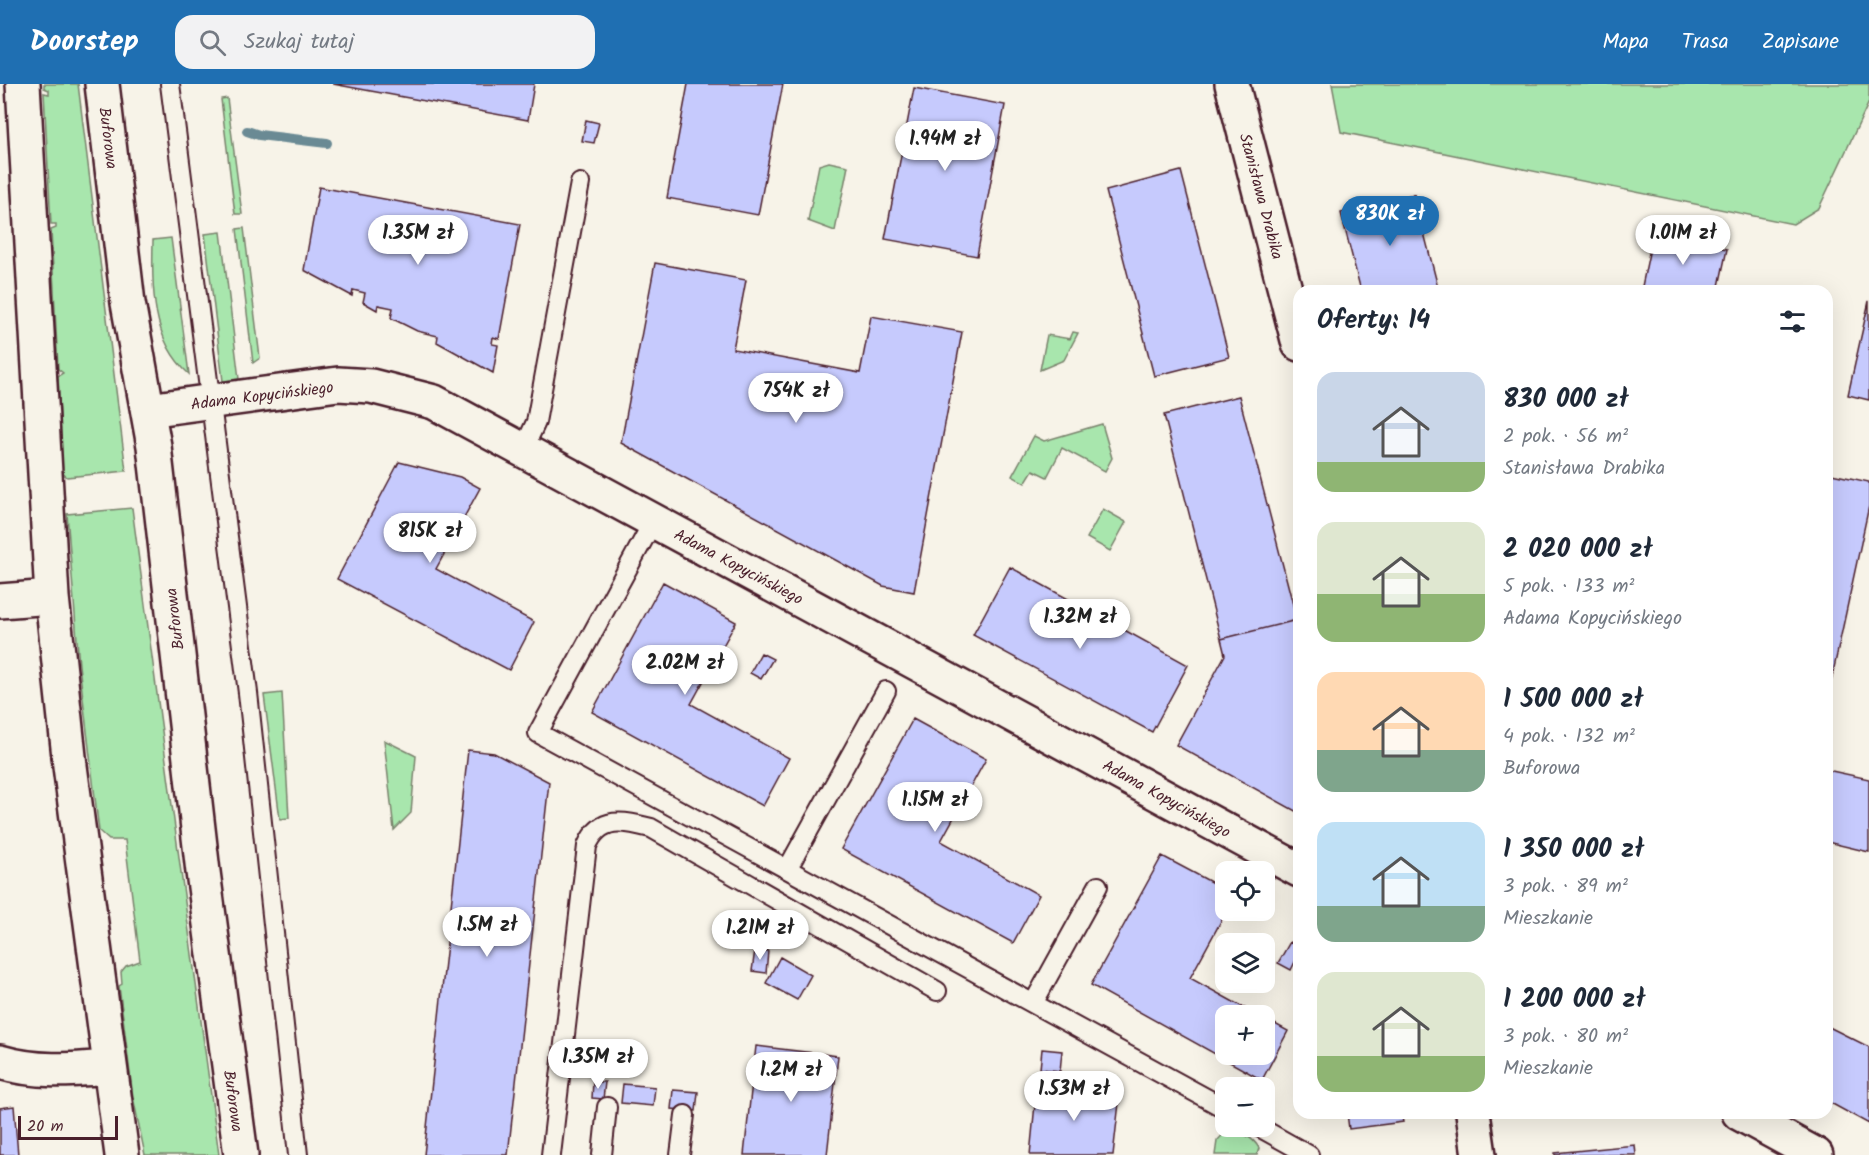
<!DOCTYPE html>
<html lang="pl">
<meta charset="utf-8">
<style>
:root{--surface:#fff;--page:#f2f2f3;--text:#1f2937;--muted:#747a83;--accent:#1f6fb2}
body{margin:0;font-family:Kalam,sans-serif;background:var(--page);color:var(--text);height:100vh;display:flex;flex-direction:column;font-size:22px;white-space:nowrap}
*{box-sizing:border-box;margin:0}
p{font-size:20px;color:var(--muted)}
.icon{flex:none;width:33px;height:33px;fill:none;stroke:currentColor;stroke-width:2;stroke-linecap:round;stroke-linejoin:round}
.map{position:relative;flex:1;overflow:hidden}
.panel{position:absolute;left:1293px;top:201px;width:540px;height:834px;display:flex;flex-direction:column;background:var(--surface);border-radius:18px;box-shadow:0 6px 24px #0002}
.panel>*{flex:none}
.buttons{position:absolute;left:1215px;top:777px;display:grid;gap:12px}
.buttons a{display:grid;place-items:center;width:60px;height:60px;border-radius:12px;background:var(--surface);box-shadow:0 6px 24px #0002;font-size:30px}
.scale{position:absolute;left:18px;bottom:15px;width:100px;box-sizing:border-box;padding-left:6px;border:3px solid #4a1f2b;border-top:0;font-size:16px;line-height:21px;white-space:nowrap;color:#4a1f2b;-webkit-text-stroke:4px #f7f3e8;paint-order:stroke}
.price{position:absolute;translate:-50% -51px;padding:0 14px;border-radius:21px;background:#fff;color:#222;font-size:20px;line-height:39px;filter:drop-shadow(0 2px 3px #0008)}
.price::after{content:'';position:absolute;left:50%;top:36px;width:18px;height:14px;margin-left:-9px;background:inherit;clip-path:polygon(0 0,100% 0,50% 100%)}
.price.active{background:var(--accent);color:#fff}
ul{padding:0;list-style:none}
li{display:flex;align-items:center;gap:18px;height:150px;padding:0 24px}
li span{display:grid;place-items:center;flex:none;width:168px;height:120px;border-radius:18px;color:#555}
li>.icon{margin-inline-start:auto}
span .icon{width:72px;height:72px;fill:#fffc;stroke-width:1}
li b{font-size:26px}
h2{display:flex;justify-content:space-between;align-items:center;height:72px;padding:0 24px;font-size:26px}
header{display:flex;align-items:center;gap:36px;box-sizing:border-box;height:84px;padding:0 30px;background:var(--accent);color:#fff}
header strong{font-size:28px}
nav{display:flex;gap:33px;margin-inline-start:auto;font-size:21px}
.search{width:420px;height:54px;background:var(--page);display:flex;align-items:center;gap:15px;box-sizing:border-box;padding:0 21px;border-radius:18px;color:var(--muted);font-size:22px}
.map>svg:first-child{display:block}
</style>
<header>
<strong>Doorstep</strong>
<div class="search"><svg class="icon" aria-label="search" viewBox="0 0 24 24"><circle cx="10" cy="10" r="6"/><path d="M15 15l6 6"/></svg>Szukaj tutaj</div>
<nav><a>Mapa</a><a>Trasa</a><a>Zapisane</a></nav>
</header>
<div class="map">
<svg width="1869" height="1071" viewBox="0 0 1869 1071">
<rect width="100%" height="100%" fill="#f7f3e8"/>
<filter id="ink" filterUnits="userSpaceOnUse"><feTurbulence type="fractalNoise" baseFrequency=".0167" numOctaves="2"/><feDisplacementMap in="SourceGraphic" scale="12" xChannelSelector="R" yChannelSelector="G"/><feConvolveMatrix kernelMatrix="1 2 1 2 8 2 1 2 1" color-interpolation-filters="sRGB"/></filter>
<g filter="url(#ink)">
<!-- green -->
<path fill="#a8e6ad" stroke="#79826c" stroke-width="1.5" d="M44,0H78L126,387L67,393L60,387V380L62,379L58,292L63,289L58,285L51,146L56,144V140H51L44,9L49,10V6L44,4Z
M1332,0H1869V18L1819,124L1793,140L1341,48Z
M227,14L242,130H235L221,15Z
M829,78L848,82L835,147L808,137L819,81Z
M244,144L260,274L253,279L237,145Z
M221,148L239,295L223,297L205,150Z
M171,154L189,290C151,256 152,203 153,156Z
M1073,248L1078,249L1064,276L1040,286L1047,251L1070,255Z
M1102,340L1112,374L1105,387L1062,364L1047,393L1033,386L1025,399L1012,392L1034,352L1044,357Z
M132,424L219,1071H145L133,1013L119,902L122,900L121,888L126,882L140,877L125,756H109L99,747L79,581L67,430Z
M1103,425L1126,438L1110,467L1087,454Z
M282,609L289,734L280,735L264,611Z
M384,656L416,672L411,729L394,746Z
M1227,1046C1241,1048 1252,1052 1259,1064L1257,1071H1215L1217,1057Z"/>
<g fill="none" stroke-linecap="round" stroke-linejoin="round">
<!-- stream -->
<path stroke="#6a8a94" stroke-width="10" d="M247,47L259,51L327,59"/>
</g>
<!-- building -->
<path fill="#c6cafd" stroke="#4a1f2b" stroke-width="1.5" d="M333,0H534L528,36Z
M688,0H783L758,131L667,114Z
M914,4L1005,21L977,172L885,155Z
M586,36L599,39L594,59L582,57Z
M1181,87L1229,273L1154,292L1106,107Z
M319,103L520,140L499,255L493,253L492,260L498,261L493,289L437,258L438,252L417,247L391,234L393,224L378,221L377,226L363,218L365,209L353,206L352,212L304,186Z
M1414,110L1439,207H1361L1341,129Z
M1653,150L1727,165L1718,207H1641Z
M655,179L746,196L733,265L860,289L871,232L962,248L914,508L883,502L621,359Z
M1869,217V316L1848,311Z
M1239,312L1297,536L1221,555L1164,331Z
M399,378L460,393L480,404L436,485L534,538L509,586L337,495Z
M1827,389L1869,398V422L1831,598H1827Z
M1010,483L1188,581L1152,648L973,551Z
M663,498L736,538L691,620L789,674L763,722L592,628Z
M1297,536L1299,545V729L1176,661L1225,571L1221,555Z
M761,569L773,575L761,595L750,589Z
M913,635L986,675L941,757L1039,811L1013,859L841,765Z
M468,666L494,669L549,698L508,1071H424Z
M1827,686L1869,695V768L1827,758Z
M1162,772L1226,806L1227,826L1190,894L1259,932H1226V970H1264V934L1288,947L1262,996L1091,901Z
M1290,858L1299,863V870L1291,886L1278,879Z
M755,866L768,867L766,889L752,887Z
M780,873L811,891L797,916L766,899Z
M1827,942L1869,963V1040L1827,1017Z
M756,962L838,972L827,1071H744Z
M1042,965L1062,967L1060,987L1040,985Z
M593,998H605L603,1015L592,1014Z
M623,1000L655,1003L653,1022L621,1019Z
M1037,1000L1120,1010L1113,1071H1030Z
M673,1006L698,1008L696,1027L671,1025Z
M14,1022L18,1071H0V1024Z
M1347,1029H1401L1403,1038L1349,1045Z
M1635,1061L1636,1071H1555V1069Z"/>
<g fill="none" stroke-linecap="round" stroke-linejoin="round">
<!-- service casing -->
<g stroke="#4a1f2b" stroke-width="22">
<path id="service" d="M170,0L248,609L298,1071
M523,366L536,338L580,99
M654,436L538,649L1226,1025
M788,784L886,607
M1034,918L1098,802
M1257,1042L1309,1071
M551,1071L587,762C600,731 624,737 651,744L937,907
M602,1071L607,1023
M680,1071L685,1031"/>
</g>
<!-- minor casing -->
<g stroke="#4a1f2b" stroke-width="38">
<path id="minor" d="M23,0L52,513L70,682L122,1071
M1232,0L1299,260
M148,326L338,300L371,302L434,318L1299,786
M0,517L52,513
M0,978C37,989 71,986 109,983
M1473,1029L1479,1071
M1739,1029L1816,1071"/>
</g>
<!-- secondary casing -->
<g stroke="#4a1f2b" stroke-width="38">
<path id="secondary" d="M102,0L128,219L154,362L203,788L241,1071"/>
</g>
<!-- service -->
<use href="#service" stroke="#f7f3e8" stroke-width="18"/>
<!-- minor -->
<use href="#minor" stroke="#f7f3e8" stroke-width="33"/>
<!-- secondary -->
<use href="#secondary" stroke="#f7f3e8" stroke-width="33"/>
</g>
</g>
<g text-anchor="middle" stroke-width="4.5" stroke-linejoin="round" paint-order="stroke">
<!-- street labels -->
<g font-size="16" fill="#4a1f2b" stroke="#f7f3e8">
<text transform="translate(109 54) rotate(83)" y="6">Buforowa</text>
<text transform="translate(1262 112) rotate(75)" y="6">Stanisława Drabika</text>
<text transform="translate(262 311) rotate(-7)" y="6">Adama Kopycińskiego</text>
<text transform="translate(739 482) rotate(28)" y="6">Adama Kopycińskiego</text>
<text transform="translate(174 535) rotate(-97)" y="6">Buforowa</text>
<text transform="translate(1167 714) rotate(29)" y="6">Adama Kopycińskiego</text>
<text transform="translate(234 1017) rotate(82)" y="6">Buforowa</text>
</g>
</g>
</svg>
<div class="buttons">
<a><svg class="icon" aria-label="locate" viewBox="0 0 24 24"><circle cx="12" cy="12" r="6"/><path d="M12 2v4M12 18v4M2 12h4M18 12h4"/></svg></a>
<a><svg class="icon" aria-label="layers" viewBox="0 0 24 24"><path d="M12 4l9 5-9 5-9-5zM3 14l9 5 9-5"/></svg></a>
<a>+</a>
<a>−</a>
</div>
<div class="scale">20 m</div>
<b class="price" style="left:945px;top:88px">1.94M zł</b>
<b class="price active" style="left:1390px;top:163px">830K zł</b>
<b class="price" style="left:418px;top:182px">1.35M zł</b>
<b class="price" style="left:1683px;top:182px">1.01M zł</b>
<b class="price" style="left:796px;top:340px">754K zł</b>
<b class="price" style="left:430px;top:480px">815K zł</b>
<b class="price" style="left:1080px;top:566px">1.32M zł</b>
<b class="price" style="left:685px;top:612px">2.02M zł</b>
<b class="price" style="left:935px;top:749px">1.15M zł</b>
<b class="price" style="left:487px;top:874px">1.5M zł</b>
<b class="price" style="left:760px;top:877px">1.21M zł</b>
<b class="price" style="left:598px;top:1006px">1.35M zł</b>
<b class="price" style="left:791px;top:1019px">1.2M zł</b>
<b class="price" style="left:1074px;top:1038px">1.53M zł</b>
<section class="panel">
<h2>Oferty: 14<svg class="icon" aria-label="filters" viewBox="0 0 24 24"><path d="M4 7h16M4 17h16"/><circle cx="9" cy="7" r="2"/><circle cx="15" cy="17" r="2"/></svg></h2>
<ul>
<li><span style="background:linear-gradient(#c9d6e8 75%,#8fb573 0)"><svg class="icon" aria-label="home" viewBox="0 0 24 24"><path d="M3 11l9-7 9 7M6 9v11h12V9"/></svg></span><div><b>830 000 zł</b><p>2 pok. · 56 m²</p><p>Stanisława Drabika</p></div></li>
<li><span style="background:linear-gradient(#dfe7d0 60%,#8fb573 0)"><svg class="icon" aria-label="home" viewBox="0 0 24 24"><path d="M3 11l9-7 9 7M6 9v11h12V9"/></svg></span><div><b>2 020 000 zł</b><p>5 pok. · 133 m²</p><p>Adama Kopycińskiego</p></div></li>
<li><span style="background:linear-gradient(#ffd9b3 65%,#7fa58c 0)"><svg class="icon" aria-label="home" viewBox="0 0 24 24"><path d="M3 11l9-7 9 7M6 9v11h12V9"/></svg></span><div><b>1 500 000 zł</b><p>4 pok. · 132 m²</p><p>Buforowa</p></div></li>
<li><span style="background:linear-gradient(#bfe0f5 70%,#7fa58c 0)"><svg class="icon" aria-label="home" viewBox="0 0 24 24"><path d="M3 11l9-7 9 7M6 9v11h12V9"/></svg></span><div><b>1 350 000 zł</b><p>3 pok. · 89 m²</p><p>Mieszkanie</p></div></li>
<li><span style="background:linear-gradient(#dfe7d0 70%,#8fb573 0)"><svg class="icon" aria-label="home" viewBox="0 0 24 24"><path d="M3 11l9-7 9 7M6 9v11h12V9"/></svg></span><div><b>1 200 000 zł</b><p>3 pok. · 80 m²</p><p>Mieszkanie</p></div></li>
</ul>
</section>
</div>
